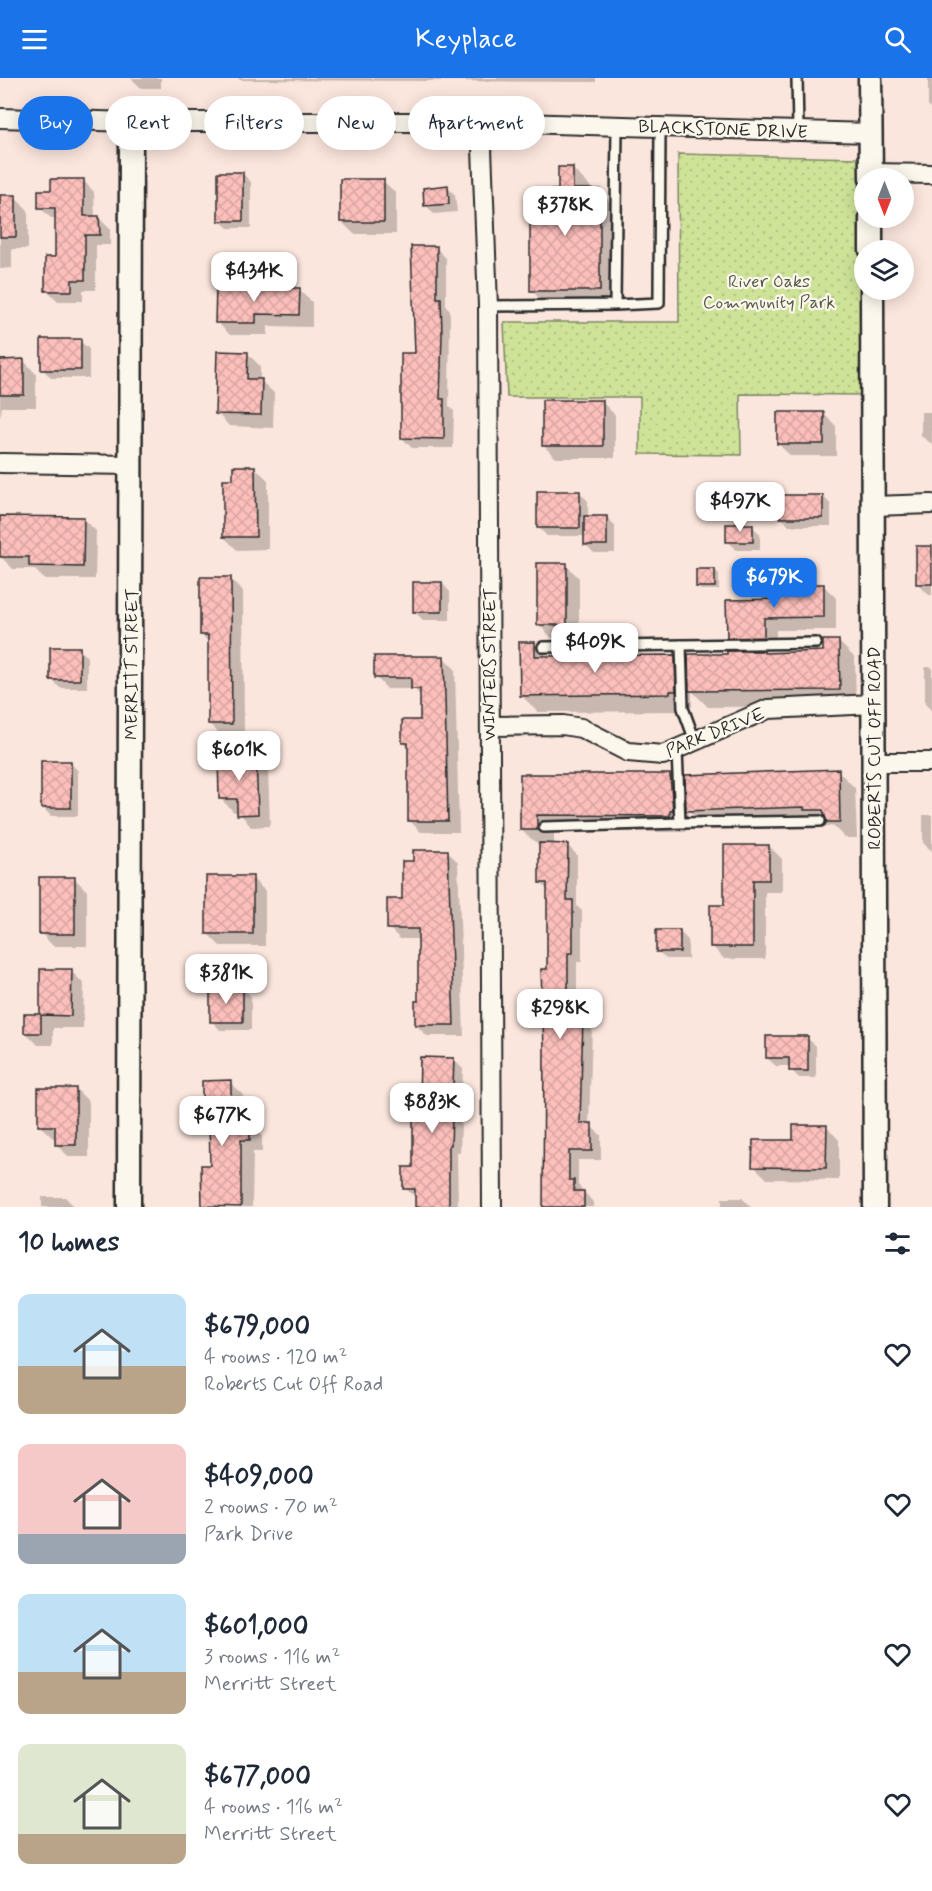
<!DOCTYPE html>
<meta charset="utf-8">
<style>
:root{--surface:#fff;--page:#f6f6f7;--text:#1f2937;--muted:#747a83;--accent:#1a73e8}
body{margin:0;font-family:Mynerve,sans-serif;background:var(--page);color:var(--text);height:100vh;display:flex;flex-direction:column;font-size:22px;white-space:nowrap}
*{box-sizing:border-box;margin:0}
p{font-size:20px;color:var(--muted)}
.icon{flex:none;width:33px;height:33px;fill:none;stroke:currentColor;stroke-width:2;stroke-linecap:round;stroke-linejoin:round}
.map{position:relative;height:1129px;overflow:hidden}
.details{display:flex;flex-direction:column;background:var(--surface);flex:1}
.details>*{flex:none}
.hud{position:absolute;left:18px;top:18px;width:600px;height:54px;display:flex;gap:12px}
.needle{width:39px;rotate:180deg}
.controls{position:absolute;left:854px;top:90px;display:grid;gap:12px}
.controls a{display:grid;place-items:center;width:60px;height:60px;border-radius:50%;background:var(--surface);box-shadow:0 3px 15px #0003;font-size:30px}
.price{position:absolute;translate:-50% -51px;padding:0 14px;border-radius:12px;background:#fff;color:#222;font-size:20px;line-height:39px;filter:drop-shadow(0 2px 3px #0008)}
.price::after{content:'';position:absolute;left:50%;top:36px;width:18px;height:14px;margin-left:-9px;background:inherit;clip-path:polygon(0 0,100% 0,50% 100%)}
.price.active{background:var(--accent);color:#fff}
ul{padding:0;list-style:none}
li{display:flex;align-items:center;gap:18px;height:150px;padding:0 18px}
li span{display:grid;place-items:center;flex:none;width:168px;height:120px;border-radius:12px;color:#555}
li>.icon{margin-inline-start:auto}
span .icon{width:72px;height:72px;fill:#fffc;stroke-width:1}
li b{font-size:26px}
h2{display:flex;justify-content:space-between;align-items:center;height:72px;padding:0 18px;font-size:26px}
.chip{padding:0 21px;border-radius:27px;background:var(--surface);box-shadow:0 3px 15px #0003;font-size:21px;line-height:54px}
.chip.active{background:var(--accent);color:#fff}
header{display:flex;justify-content:space-between;align-items:center;height:78px;padding:0 18px;background:var(--accent);color:#fff;font-size:27px;font-weight:600}
.map>svg:first-child{display:block}
</style>
<header><svg class="icon" aria-label="menu" viewBox="0 0 24 24"><path d="M4 6h16M4 12h16M4 18h16"/></svg>Keyplace<svg class="icon" aria-label="search" viewBox="0 0 24 24"><circle cx="10" cy="10" r="6"/><path d="M15 15l6 6"/></svg></header>
<div class="map">
<svg width="932" height="1129" viewBox="0 0 932 1129">
<defs>
<pattern id="park-dots" width="8" height="8" patternUnits="userSpaceOnUse" patternTransform="scale(1.5)"><rect width="8" height="8" fill="#cee398"/><path d="M2 2h.1M6 6h.1" fill="none" stroke="#b1c383" stroke-width="1.8" stroke-linecap="round"/></pattern>
<pattern id="building-cross-hatch" width="8" height="8" patternUnits="userSpaceOnUse" patternTransform="scale(1.5)"><rect width="8" height="8" fill="#fcbfbb"/><path d="M0 0l8 8M0 8l8-8" fill="none" stroke="#d8a4a1"/></pattern>
</defs>
<rect width="100%" height="100%" fill="#fbe6dd"/>
<filter id="ink" filterUnits="userSpaceOnUse"><feTurbulence type="fractalNoise" baseFrequency=".0167" numOctaves="2"/><feDisplacementMap in="SourceGraphic" scale="12" xChannelSelector="R" yChannelSelector="G"/><feConvolveMatrix kernelMatrix="1 2 1 2 8 2 1 2 1" color-interpolation-filters="sRGB"/></filter>
<g filter="url(#ink)">
<!-- park -->
<path fill="url(#park-dots)" stroke="#7c8762" stroke-width="1.5" d="M678,76L859,80L861,317L740,316L741,377L640,376V319H507L504,244H679Z"/>
<!-- shadow -->
<path fill="#0003" d="M131,0H161V10H141Z
M238,0H596V4L240,2Z
M928,0H932V32L928,27Z
M573,91L590,108V113H599L616,130V230H549L532,213L559,113Z
M243,96L251,104V150H228L219,142Z
M83,102L94,114L95,140H99L110,151V167H96V212H83V223H58L47,212L57,181V140H51L39,129L52,113Z
M383,103L396,115V156H354L341,143Z
M447,109L455,117L457,134L434,136L426,127Z
M0,119H15L28,132V171H12V190L0,191Z
M436,170L446,180V228L450,232L449,328L454,333L453,370H412L402,360Z
M299,212L312,224V249L268,248V257H230L217,244Z
M80,263L89,271V300H51L43,291Z
M247,275L260,288V302L274,315L273,350L229,348L217,335Z
M0,283H24L36,296V329H2L0,340Z
M602,324L615,337V380H556L543,367Z
M921,334H932V366L921,358Z
M824,336L836,348V378H791L778,366Z
M255,390L268,402V471L237,472L224,459L234,402Z
M579,414L588,423V439H607L615,448V475H594L586,467V458H547L539,450Z
M823,418L831,427V448H789L781,439Z
M83,441L96,453L95,501H44L34,491H13L0,478Z
M752,448L760,456V472H736L728,463Z
M932,470V517H929L917,505Z
M566,487L579,500V560H552L539,547Z
M715,492L719,496V512H701L697,509Z
M230,500L243,513L244,658H222L209,646V564L201,557Z
M442,505L450,514V542H423L414,533Z
M823,507L836,520V552H776V571H760L766,577L825,574L838,563L855,580L856,628L708,629L692,613V629H687V633L538,634L521,617L534,565L548,579L674,578L690,594L729,577L744,574L728,559L781,523Z
M79,571L87,579V610H60L52,602Z
M443,579L455,591L459,754H421L409,742V670L403,664L421,643V618L414,611H387L376,599Z
M925,589H932V633L925,626Z
M255,677L268,690L270,748L251,749L239,734H234L221,721Z
M70,684L78,693V738H51L43,730Z
M838,693L855,710L857,760H845L833,748L823,749L819,746L705,749L688,732L689,750H686V754H554V767H567L577,777V828L582,833V884H577V942H582L592,951L589,1047L601,1057V1082H578V1107L593,1124V1129H544L543,893H548V813L540,804L541,769L521,752V698L669,699L687,717Z
M923,737H932V773L923,765Z
M769,768L782,781V814H765V881H724L712,868L725,828Z
M447,773L458,784L464,958H427L416,947L420,924V861H400L389,850L403,823L415,785Z
M74,800L87,813V868H53L41,855Z
M252,800L265,813V868H220L207,855Z
M679,853L688,862V881H666L658,873Z
M41,892L71,893L84,906L83,950H53V967H38L25,954V937H41Z
M242,910L251,918V952H220L212,943Z
M807,960L816,968V1000H799L791,992V988H776L767,980Z
M454,982L463,991L460,1075H457L458,1129H416V1120L405,1110L415,1091L420,1027Z
M230,1004L243,1017V1045H250L262,1058V1074H253L252,1129H205L211,1089V1047L204,1039Z
M76,1011L89,1024V1079H69L56,1066V1060H53L40,1048Z
M827,1049L839,1062V1102L767,1101L754,1088Z
M42,1119H65L75,1129H42Z
M722,1120H742L751,1129H722Z"/>
<!-- building -->
<path fill="url(#building-cross-hatch)" stroke="#2b2b2b" stroke-width="1.5" d="M558,89H573V111H600V213H530V111L558,112Z
M218,94H243V143H218Z
M51,101H84V138H99L100,157H85V202H72V213H45V179H55V130H38V112H51Z
M340,101H384V144H340Z
M448,107L449,126L424,128L423,110Z
M0,117H16V159H0Z
M411,168H437V220H441L442,257L440,321H444V361L401,360V275H415Z
M216,209L300,210L299,237L256,236V245H215Z
M41,261H81V292H41Z
M217,273L248,274L247,301H262L261,337L215,336Z
M24,281V317H0V282Z
M542,322H603V368H542Z
M777,334H824V366H777Z
M233,388H255L256,459H223V401H233Z
M537,413H580V450H537Z
M780,417H823V440H780Z
M0,438L84,439L83,489L29,488V479H0Z
M584,438H607V467H584Z
M726,446H753V464H726Z
M916,468H932V506H916Z
M537,485H567V547H537Z
M696,491H715V509H696Z
M200,499H231L232,646H208V557H200Z
M413,504H442V534H413Z
M779,506H824V539L764,540V559L727,560L726,522L779,521Z
M823,562H839L840,612L689,613L688,576H727V573H764V575L823,573Z
M519,564H535V578L675,577L676,613H670V616L520,618Z
M50,569H80V602H50Z
M374,578H444L448,743H408V665H402V642H420V611H411V600H374Z
M256,676L258,736L237,737V721H219L218,677Z
M41,683H71V730H41Z
M839,691L840,744H827L823,732H804V729L686,733L685,697Z
M520,696H670L673,733H670V738L537,737V752H520Z
M539,765L568,766L567,822H573V875H568V940H583L580,1045H592V1073H569V1102H574V1113H584V1129H543L544,970L541,891H547V805H539Z
M724,767H769V802H753V869H710V827H724Z
M413,772H448L454,947H415V923H418V851H387V821H402V783H413Z
M206,798H253V856H206Z
M39,799H75V856H39Z
M656,852H680V874H656Z
M40,891H72L71,938L41,937V955H24V936H40Z
M210,909H243V944H210Z
M766,958H808V993H789V980H766Z
M420,979L454,980L451,1067H449V1129H415V1111H403V1089H413V1026H419Z
M231,1002V1044L250,1043V1062H241V1129L202,1128L201,1087H210L209,1040H202V1003Z
M38,1010H76V1067H55V1048H38Z
M793,1047H827L826,1090L752,1089L753,1062H793Z"/>
<g fill="none" stroke-linecap="round" stroke-linejoin="round">
<!-- service casing -->
<g stroke="#2b2b2b" stroke-width="14">
<path id="service" d="M797,0L798,53
M617,48L615,227L659,225L660,49
M488,228L615,227
M681,567L683,630L695,663
M543,569L816,565
M677,672L680,745L820,743
M544,749L680,745"/>
</g>
<!-- minor casing -->
<g stroke="#2b2b2b" stroke-width="22">
<path id="minor" d="M0,40L131,44H481L870,55
M481,44L488,228L492,1129
M871,95L932,96
M0,385L132,387
M873,428L932,426
M490,648L563,647L581,650L628,674L663,677L768,631L874,626
M874,684H932"/>
</g>
<!-- tertiary casing -->
<g stroke="#2b2b2b" stroke-width="27">
<path id="tertiary" d="M870,0L871,100
M871,140V172
M872,212L875,1129
M129,1129L131,44"/>
</g>
<!-- service -->
<use href="#service" stroke="#fbf7ec" stroke-width="9"/>
<!-- minor -->
<use href="#minor" stroke="#fbf7ec" stroke-width="18"/>
<!-- tertiary -->
<use href="#tertiary" stroke="#fbf7ec" stroke-width="22"/>
</g>
</g>
<g text-anchor="middle" stroke-width="4.5" stroke-linejoin="round" paint-order="stroke">
<!-- street labels -->
<g font-size="18" fill="#2b2b2b" stroke="#fbf7ec">
<text transform="translate(723 51) rotate(2)" y="6">BLACKSTONE DRIVE</text>
<text transform="translate(131 586) rotate(-90)" y="6">MERRITT STREET</text>
<text transform="translate(489 586) rotate(-90)" y="6">WINTERS STREET</text>
<text transform="translate(715 654) rotate(-22)" y="6">PARK DRIVE</text>
<text transform="translate(874 670) rotate(-90)" y="6">ROBERTS CUT OFF ROAD</text>
</g>
<!-- park labels -->
<g font-size="18" fill="#545946" stroke="#fbf7ec">
<text x="769" y="209">River Oaks<tspan x="769" dy="21">Community Park</tspan></text>
</g>
</g>
</svg>
<div class="controls">
<a><svg class="needle" viewBox="-14 -14 28 28"><path d="M0-13l5 13h-10z" fill="#e53935"/><path d="M0 13l5-13h-10z" fill="#747a83"/></svg></a>
<a><svg class="icon" aria-label="layers" viewBox="0 0 24 24"><path d="M12 4l9 5-9 5-9-5zM3 14l9 5 9-5"/></svg></a>
</div>
<b class="price" style="left:565px;top:159px">$378K</b>
<b class="price" style="left:254px;top:225px">$434K</b>
<b class="price" style="left:740px;top:455px">$497K</b>
<b class="price active" style="left:774px;top:531px">$679K</b>
<b class="price" style="left:595px;top:596px">$409K</b>
<b class="price" style="left:239px;top:704px">$601K</b>
<b class="price" style="left:226px;top:927px">$381K</b>
<b class="price" style="left:560px;top:962px">$298K</b>
<b class="price" style="left:432px;top:1056px">$883K</b>
<b class="price" style="left:222px;top:1069px">$677K</b>
<div class="hud">
<a class="chip active">Buy</a>
<a class="chip">Rent</a>
<a class="chip">Filters</a>
<a class="chip">New</a>
<a class="chip">Apartment</a>
</div>
</div>
<section class="details">
<h2>10 homes<svg class="icon" aria-label="filters" viewBox="0 0 24 24"><path d="M4 7h16M4 17h16"/><circle cx="9" cy="7" r="2"/><circle cx="15" cy="17" r="2"/></svg></h2>
<ul>
<li><span style="background:linear-gradient(#bfe0f5 60%,#b9a48a 0)"><svg class="icon" aria-label="home" viewBox="0 0 24 24"><path d="M3 11l9-7 9 7M6 9v11h12V9"/></svg></span><div><b>$679,000</b><p>4 rooms · 120 m²</p><p>Roberts Cut Off Road</p></div><svg class="icon" aria-label="heart" viewBox="0 0 24 24"><path d="M12 20l-8-8c-3-5 5-10 8-4 3-6 11-1 8 4z"/></svg></li>
<li><span style="background:linear-gradient(#f6c9c9 75%,#9aa5b1 0)"><svg class="icon" aria-label="home" viewBox="0 0 24 24"><path d="M3 11l9-7 9 7M6 9v11h12V9"/></svg></span><div><b>$409,000</b><p>2 rooms · 70 m²</p><p>Park Drive</p></div><svg class="icon" aria-label="heart" viewBox="0 0 24 24"><path d="M12 20l-8-8c-3-5 5-10 8-4 3-6 11-1 8 4z"/></svg></li>
<li><span style="background:linear-gradient(#bfe0f5 65%,#b9a48a 0)"><svg class="icon" aria-label="home" viewBox="0 0 24 24"><path d="M3 11l9-7 9 7M6 9v11h12V9"/></svg></span><div><b>$601,000</b><p>3 rooms · 116 m²</p><p>Merritt Street</p></div><svg class="icon" aria-label="heart" viewBox="0 0 24 24"><path d="M12 20l-8-8c-3-5 5-10 8-4 3-6 11-1 8 4z"/></svg></li>
<li><span style="background:linear-gradient(#dfe7d0 75%,#b9a48a 0)"><svg class="icon" aria-label="home" viewBox="0 0 24 24"><path d="M3 11l9-7 9 7M6 9v11h12V9"/></svg></span><div><b>$677,000</b><p>4 rooms · 116 m²</p><p>Merritt Street</p></div><svg class="icon" aria-label="heart" viewBox="0 0 24 24"><path d="M12 20l-8-8c-3-5 5-10 8-4 3-6 11-1 8 4z"/></svg></li>
</ul>
</section>
